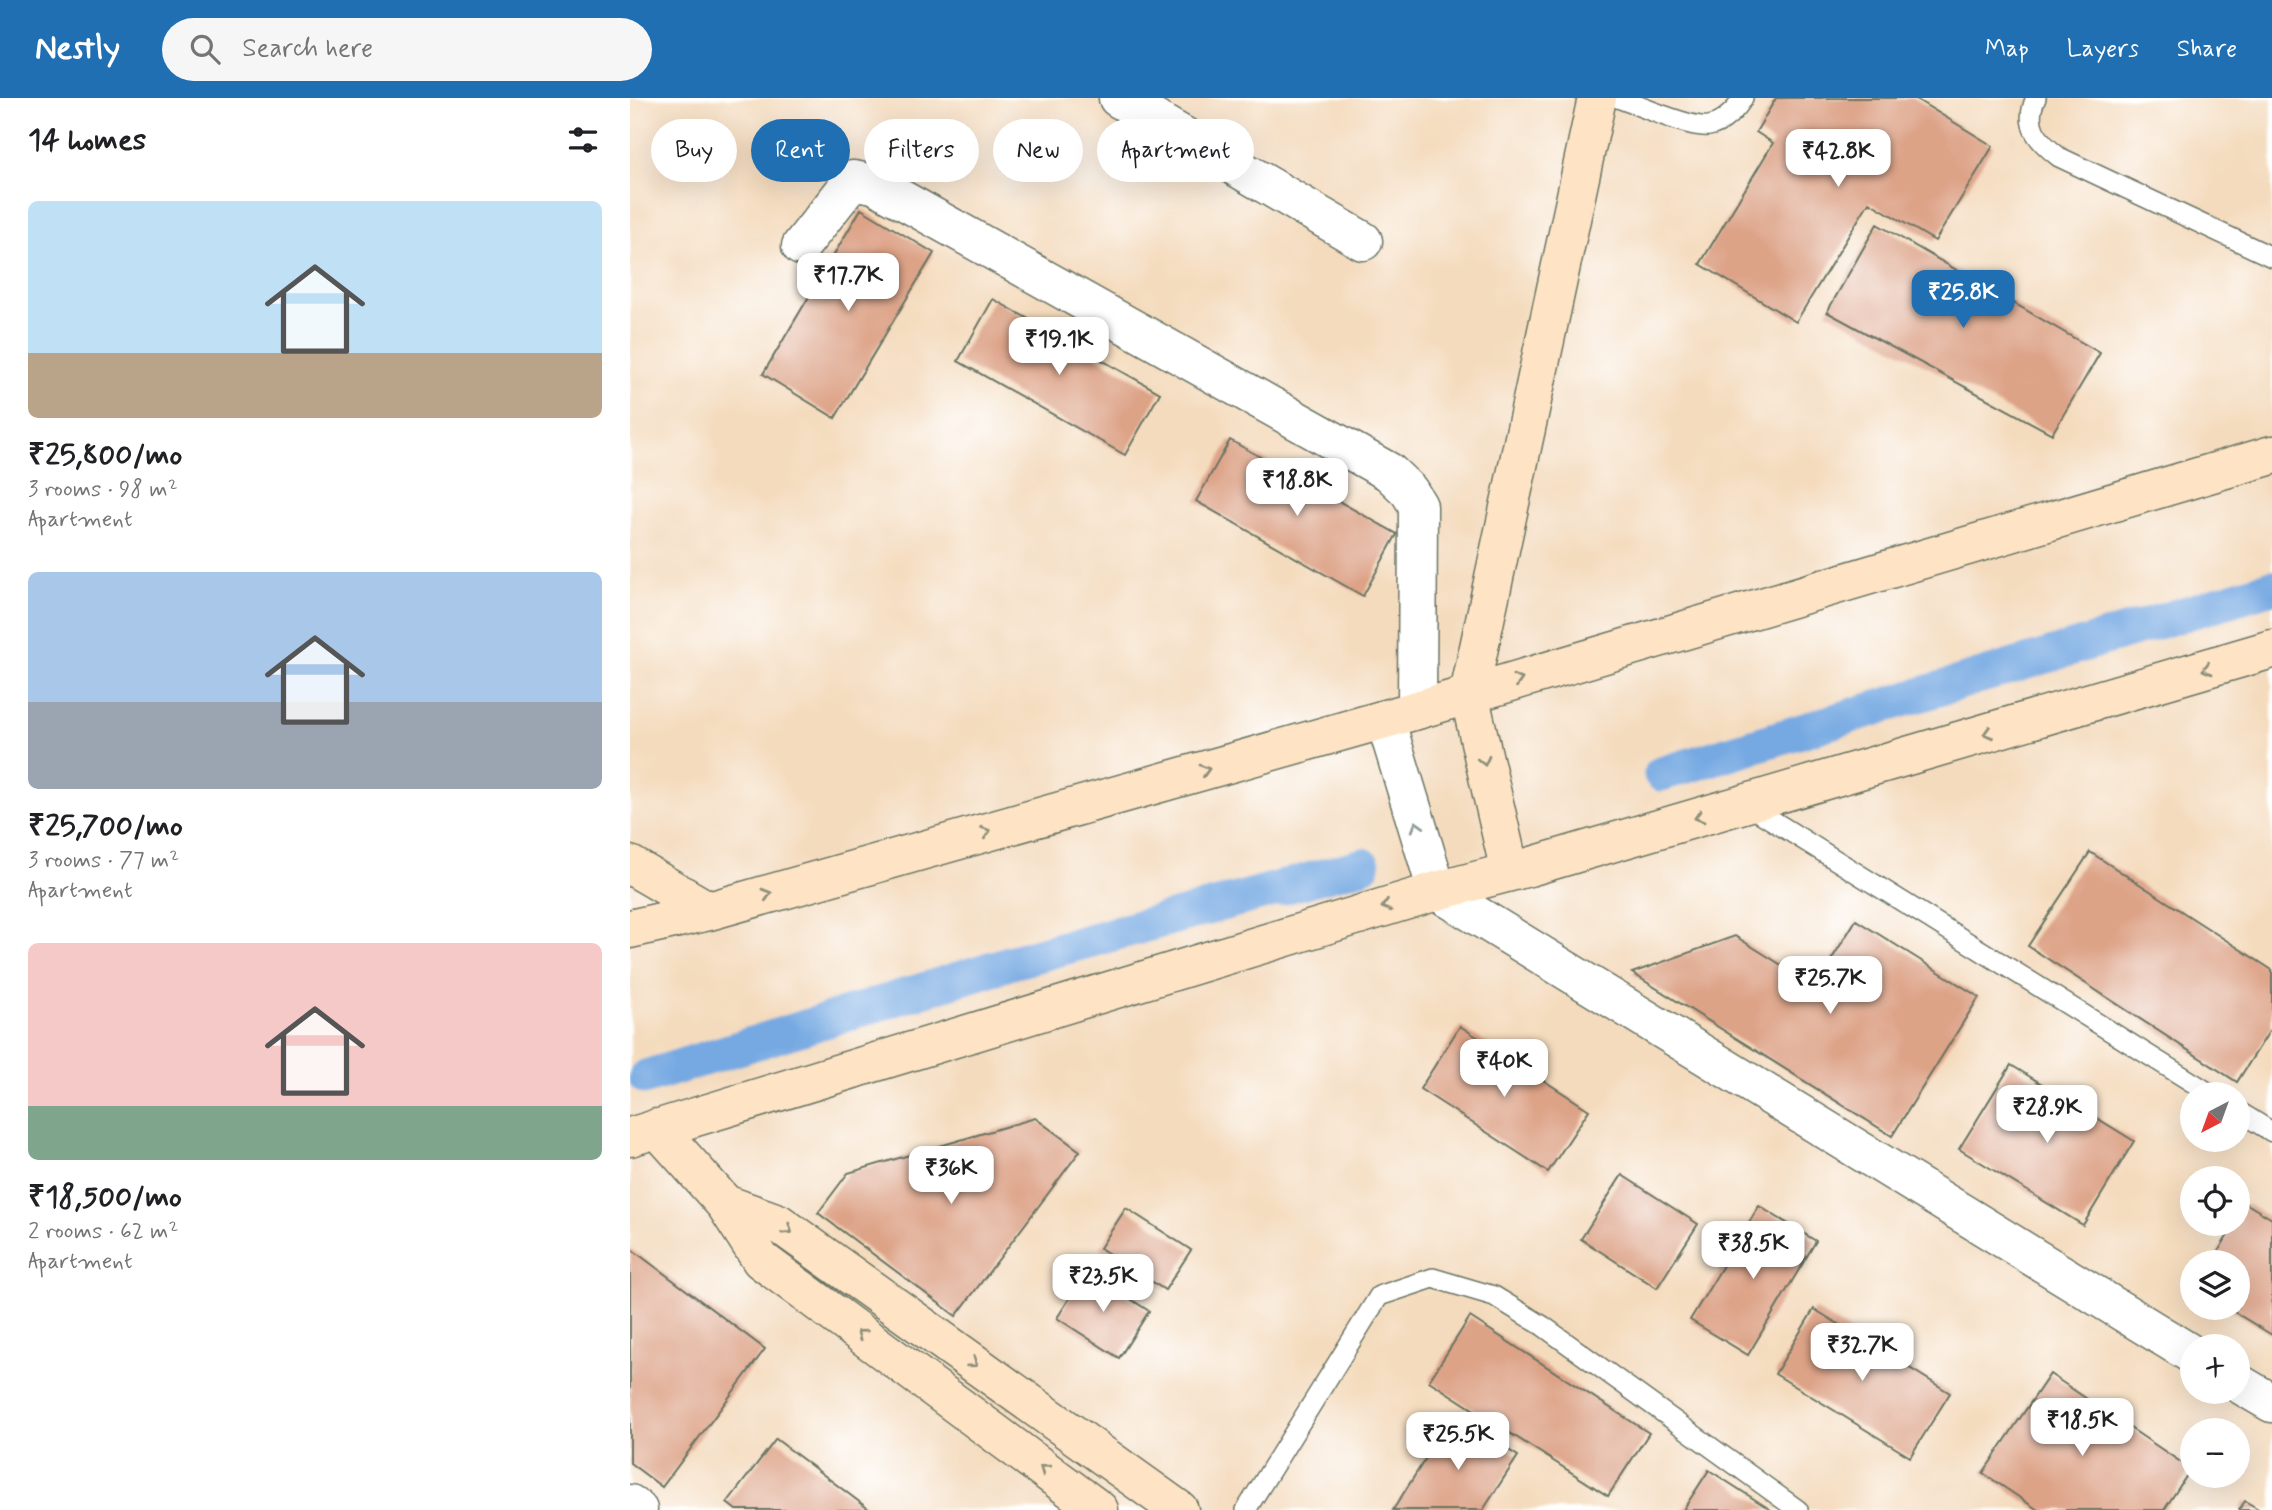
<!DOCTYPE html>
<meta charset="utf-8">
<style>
:root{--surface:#fff;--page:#f6f6f6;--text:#202124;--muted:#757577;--accent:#1f6fb2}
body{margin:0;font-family:Mynerve,sans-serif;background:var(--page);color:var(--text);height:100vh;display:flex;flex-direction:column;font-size:26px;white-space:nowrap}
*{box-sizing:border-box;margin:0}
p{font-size:23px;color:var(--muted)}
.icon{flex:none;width:38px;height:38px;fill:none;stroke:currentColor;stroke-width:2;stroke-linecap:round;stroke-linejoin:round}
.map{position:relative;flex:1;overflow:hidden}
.panel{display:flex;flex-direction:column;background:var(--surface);width:630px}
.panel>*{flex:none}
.hud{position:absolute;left:21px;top:21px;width:665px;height:63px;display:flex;gap:14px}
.needle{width:46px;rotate:221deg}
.buttons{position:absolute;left:1550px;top:984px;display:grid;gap:14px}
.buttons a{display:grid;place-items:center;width:70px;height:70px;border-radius:50%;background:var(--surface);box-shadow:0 7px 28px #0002;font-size:35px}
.price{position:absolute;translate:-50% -60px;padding:0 16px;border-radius:14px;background:#fff;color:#222;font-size:23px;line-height:46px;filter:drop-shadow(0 2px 4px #0008)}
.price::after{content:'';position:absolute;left:50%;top:42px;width:21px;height:16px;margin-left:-10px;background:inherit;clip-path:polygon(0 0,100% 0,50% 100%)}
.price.on{background:var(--accent);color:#fff}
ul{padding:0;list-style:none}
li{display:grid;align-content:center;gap:14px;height:371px;padding:0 28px}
li span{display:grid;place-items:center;height:217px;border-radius:10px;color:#555}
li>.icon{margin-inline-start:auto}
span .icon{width:126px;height:126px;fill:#fffc;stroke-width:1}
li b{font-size:30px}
h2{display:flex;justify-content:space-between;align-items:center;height:84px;padding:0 28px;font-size:30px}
.chip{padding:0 24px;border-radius:32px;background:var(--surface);box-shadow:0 7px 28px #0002;font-size:24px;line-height:63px}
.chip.on{background:var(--accent);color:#fff}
header{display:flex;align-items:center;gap:42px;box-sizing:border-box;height:98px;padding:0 35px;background:var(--accent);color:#fff}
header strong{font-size:33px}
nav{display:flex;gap:38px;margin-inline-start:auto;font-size:24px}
.search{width:490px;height:63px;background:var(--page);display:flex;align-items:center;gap:18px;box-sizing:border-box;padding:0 24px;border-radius:38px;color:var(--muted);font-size:26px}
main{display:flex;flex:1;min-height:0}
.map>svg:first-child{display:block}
</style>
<header>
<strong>Nestly</strong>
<div class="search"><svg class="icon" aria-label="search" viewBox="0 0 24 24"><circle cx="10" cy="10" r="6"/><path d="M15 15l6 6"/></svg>Search here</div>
<nav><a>Map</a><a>Layers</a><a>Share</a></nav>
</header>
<main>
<section class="panel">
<h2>14 homes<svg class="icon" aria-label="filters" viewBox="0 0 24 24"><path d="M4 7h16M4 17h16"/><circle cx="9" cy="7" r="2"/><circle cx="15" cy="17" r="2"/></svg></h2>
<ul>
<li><span style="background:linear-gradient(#bfe0f5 70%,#b9a48a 0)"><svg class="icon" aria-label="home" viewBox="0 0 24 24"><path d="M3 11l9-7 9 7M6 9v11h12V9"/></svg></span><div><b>₹25,800/mo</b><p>3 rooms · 98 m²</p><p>Apartment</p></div></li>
<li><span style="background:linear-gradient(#a9c7e8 60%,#9aa5b1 0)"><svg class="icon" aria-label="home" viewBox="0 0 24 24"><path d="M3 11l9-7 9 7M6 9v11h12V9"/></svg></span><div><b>₹25,700/mo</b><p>3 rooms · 77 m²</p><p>Apartment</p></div></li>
<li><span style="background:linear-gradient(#f6c9c9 75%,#7fa58c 0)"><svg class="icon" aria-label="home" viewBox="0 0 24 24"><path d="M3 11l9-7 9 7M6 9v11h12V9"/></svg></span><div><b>₹18,500/mo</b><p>2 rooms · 62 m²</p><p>Apartment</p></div></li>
</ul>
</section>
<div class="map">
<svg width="1642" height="1412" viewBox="0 0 1642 1412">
<rect width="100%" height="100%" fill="#fff"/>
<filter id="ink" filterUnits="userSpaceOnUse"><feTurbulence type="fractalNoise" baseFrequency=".0143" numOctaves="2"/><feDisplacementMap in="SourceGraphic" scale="14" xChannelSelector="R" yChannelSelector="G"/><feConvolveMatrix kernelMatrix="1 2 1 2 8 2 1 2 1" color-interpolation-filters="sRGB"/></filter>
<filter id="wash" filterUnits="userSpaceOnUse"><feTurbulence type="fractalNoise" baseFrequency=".00686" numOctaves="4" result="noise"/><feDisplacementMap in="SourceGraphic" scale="28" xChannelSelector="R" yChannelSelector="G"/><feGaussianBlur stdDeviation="1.57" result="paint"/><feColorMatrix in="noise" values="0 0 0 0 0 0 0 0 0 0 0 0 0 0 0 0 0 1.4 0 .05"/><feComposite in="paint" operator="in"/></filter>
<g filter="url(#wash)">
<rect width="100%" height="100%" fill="#f4dbbe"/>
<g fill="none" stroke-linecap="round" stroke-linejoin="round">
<!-- canal -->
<path stroke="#76a9e2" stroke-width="35" d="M1031,676L1642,489
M16,979L379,865L733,767"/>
</g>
<g id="blocks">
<!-- building -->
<path fill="#dda387" d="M1146,0H1284L1363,48L1305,143L1239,104L1166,224L1070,166L1143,45L1126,34Z
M231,111L304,155L205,320L133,276Z
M1247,126L1470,255L1422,336L1197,214Z
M363,201L530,295L495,357L328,263Z
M600,342L767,436L733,498L566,403Z
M1460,754L1642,872V929L1607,984L1398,848Z
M1226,822L1349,899L1262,1038L1002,875L1105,838L1185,888Z
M830,928L959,1012L918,1074L790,991Z
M1381,967L1504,1043L1453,1127L1329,1051Z
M405,1020L450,1053L326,1218L188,1115L218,1075Z
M992,1077L1068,1126L1027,1190L951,1141Z
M1617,1106L1642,1121V1237L1596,1209H1608V1164H1582L1605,1125H1608V1120Z
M1129,1108L1186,1143L1118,1257L1060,1222Z
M496,1110L561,1152L535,1192L470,1150Z
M0,1150L135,1251L32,1389L0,1365Z
M457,1173L519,1213L489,1260L427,1220Z
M1184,1211L1320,1295L1280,1359L1145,1276Z
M840,1219L1019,1335L978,1398L799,1283Z
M1420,1276L1561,1371L1534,1412H1408L1353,1375Z
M823,1317L888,1358L853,1412H763Z
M146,1341L240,1412H106L97,1405Z
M1079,1372L1141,1412H1053Z
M1615,1403L1630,1412H1609Z"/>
</g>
</g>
<g filter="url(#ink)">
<use href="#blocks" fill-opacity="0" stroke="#6a7464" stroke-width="2"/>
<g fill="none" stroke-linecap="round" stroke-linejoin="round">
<!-- lane casing -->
<g stroke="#6a7464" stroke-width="22">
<path id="lane" d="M988,0C1009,7 1060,31 1079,28C1092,26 1107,11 1113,0
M1406,0C1393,27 1408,43 1429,59L1642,159
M1116,706L1581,996
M1608,1013L1642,1034
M616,1412L749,1198L803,1180L864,1198L913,1228L1168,1412"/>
</g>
<!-- street casing -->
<g stroke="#6a7464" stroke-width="41">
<path id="street" d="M488,0L733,143
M171,148L223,82L244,86L759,374L779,393L788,408L787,612
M755,621L807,793L1563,1257
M1608,1285L1642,1305
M0,1406L8,1412"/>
</g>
<!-- secondary casing -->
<g stroke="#6a7464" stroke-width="41">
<path id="secondary" d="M0,767L79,813
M880,774L839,596L967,0
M0,831L79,813L787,612L1642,357
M27,1030L95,1106L131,1162L469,1412
M0,1039L807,793L899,769L1642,551
M95,1106L148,1125L549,1412"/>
</g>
<!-- lane -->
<use href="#lane" stroke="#fff" stroke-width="19"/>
<!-- street -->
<use href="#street" stroke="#fff" stroke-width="38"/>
<!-- secondary -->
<use href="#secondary" stroke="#fee4c5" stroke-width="38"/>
</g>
<!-- one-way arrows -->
<defs><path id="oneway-chevron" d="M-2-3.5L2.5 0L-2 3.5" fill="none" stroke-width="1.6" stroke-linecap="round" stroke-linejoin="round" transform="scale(1.75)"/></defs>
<g stroke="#8e907c">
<use href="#oneway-chevron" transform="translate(1577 571) rotate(164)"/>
<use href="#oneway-chevron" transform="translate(888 582) rotate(-17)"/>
<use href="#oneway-chevron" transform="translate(1358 635) rotate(164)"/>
<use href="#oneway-chevron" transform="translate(854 663) rotate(77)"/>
<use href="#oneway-chevron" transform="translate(575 672) rotate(-16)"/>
<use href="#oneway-chevron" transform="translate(1069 719) rotate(164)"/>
<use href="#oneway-chevron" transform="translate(356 734) rotate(-16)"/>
<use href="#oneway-chevron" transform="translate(137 796) rotate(-16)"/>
<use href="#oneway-chevron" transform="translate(756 808) rotate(163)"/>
<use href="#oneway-chevron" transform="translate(158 1132) rotate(35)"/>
<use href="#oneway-chevron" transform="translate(231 1236) rotate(-144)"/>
<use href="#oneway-chevron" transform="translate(343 1265) rotate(36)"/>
<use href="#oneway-chevron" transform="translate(414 1371) rotate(-144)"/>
</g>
<use stroke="#8f9e9a" href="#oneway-chevron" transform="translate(787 728) rotate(-107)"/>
</g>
</svg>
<div class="buttons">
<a><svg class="needle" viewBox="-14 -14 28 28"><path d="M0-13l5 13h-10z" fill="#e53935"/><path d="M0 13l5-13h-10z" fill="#757577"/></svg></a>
<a><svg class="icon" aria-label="locate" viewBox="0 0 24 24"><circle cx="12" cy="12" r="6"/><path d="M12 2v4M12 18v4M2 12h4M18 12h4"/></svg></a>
<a><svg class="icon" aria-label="layers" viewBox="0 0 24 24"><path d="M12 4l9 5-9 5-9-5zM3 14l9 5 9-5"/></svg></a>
<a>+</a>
<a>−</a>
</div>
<b class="price" style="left:1208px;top:91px">₹42.8K</b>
<b class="price" style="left:218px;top:215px">₹17.7K</b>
<b class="price on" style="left:1333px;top:232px">₹25.8K</b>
<b class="price" style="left:429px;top:279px">₹19.1K</b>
<b class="price" style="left:667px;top:420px">₹18.8K</b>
<b class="price" style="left:1200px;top:918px">₹25.7K</b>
<b class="price" style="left:874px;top:1001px">₹40K</b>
<b class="price" style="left:1417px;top:1047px">₹28.9K</b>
<b class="price" style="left:321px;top:1108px">₹36K</b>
<b class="price" style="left:1123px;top:1183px">₹38.5K</b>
<b class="price" style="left:473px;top:1216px">₹23.5K</b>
<b class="price" style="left:1232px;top:1285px">₹32.7K</b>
<b class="price" style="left:1452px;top:1360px">₹18.5K</b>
<b class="price" style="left:828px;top:1374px">₹25.5K</b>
<div class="hud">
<a class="chip">Buy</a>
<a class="chip on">Rent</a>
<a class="chip">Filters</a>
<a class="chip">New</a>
<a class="chip">Apartment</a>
</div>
</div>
</main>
